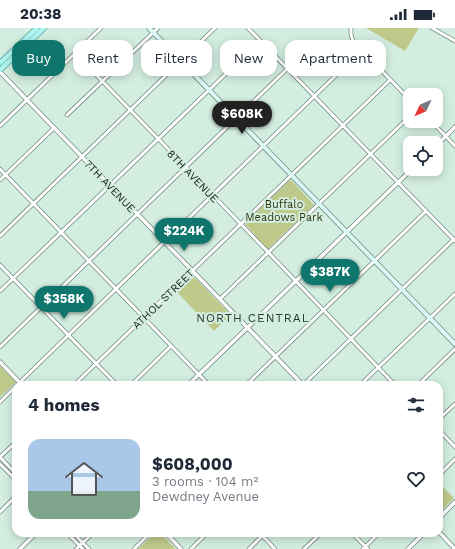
<!DOCTYPE html>
<meta charset="utf-8">
<style>
:root{--surface:#fff;--page:#f6f6f7;--text:#1f2937;--muted:#747a83;--line:#e0e1e3;--accent:#0f766e}
body{margin:0;font-family:"Work Sans",sans-serif;background:var(--page);color:var(--text);height:100vh;display:flex;flex-direction:column;font-size:15px;white-space:nowrap}
*{box-sizing:border-box;margin:0}
p{font-size:13px;color:var(--muted)}
.icon{flex:none;width:22px;height:22px;fill:none;stroke:currentColor;stroke-width:2;stroke-linecap:round;stroke-linejoin:round}
.map{position:relative;flex:1;overflow:hidden}
.drawer{position:absolute;left:12px;top:353px;width:431px;height:156px;display:flex;flex-direction:column;background:var(--surface);border-radius:12px;box-shadow:0 2px 10px #0003}
.drawer>*{flex:none}
.guide{position:absolute;left:12px;top:12px;width:431px;height:36px;display:flex;gap:8px}
.needle{width:26px;rotate:226deg}
.controls{position:absolute;left:403px;top:60px;display:grid;gap:8px}
.controls a{display:grid;place-items:center;width:40px;height:40px;border-radius:8px;background:var(--surface);box-shadow:0 2px 10px #0003;font-size:20px}
.price{position:absolute;translate:-50% -34px;padding:0 9px;border-radius:14px;background:var(--accent);color:#fff;font-size:13px;line-height:26px;filter:drop-shadow(0 1px 2px #0008)}
.price::after{content:'';position:absolute;left:50%;top:24px;width:12px;height:9px;margin-left:-6px;background:inherit;clip-path:polygon(0 0,100% 0,50% 100%)}
.price.active{background:#222;color:#fff}
ul{padding:0;list-style:none}
li{display:flex;align-items:center;gap:12px;height:100px;padding:0 16px}
li+li{border-top:1px solid var(--line)}
li span{display:grid;place-items:center;flex:none;width:112px;height:80px;border-radius:12px;color:#555}
li>.icon{margin-inline-start:auto}
span .icon{width:48px;height:48px;fill:#fffc;stroke-width:1}
li b{font-size:17px}
h2{display:flex;justify-content:space-between;align-items:center;height:48px;padding:0 16px;font-size:17px}
.chip{padding:0 14px;border-radius:12px;background:var(--surface);box-shadow:0 2px 10px #0003;font-size:14px;line-height:36px}
.chip.active{background:var(--accent);color:#fff}
.status{display:flex;justify-content:space-between;align-items:center;height:28px;padding:0 20px;background:var(--surface);direction:ltr}
.status svg{height:11px;fill:currentColor}
.map>svg:first-child{display:block}
</style>
<div class="status"><b>20:38</b><svg viewBox="0 0 49 12"><path d="M0 12V9h3v3zM5 12V6h3v6zM10 12V3h3v9zM15 12V0h3v12zM26 1h20v11H26zM47 4h2v5h-2z"/></svg></div>
<div class="map">
<svg width="455" height="521" viewBox="0 0 455 521">
<rect width="100%" height="100%" fill="#d3eee0"/>
<!-- green -->
<path fill="#bfc989" d="M366,0H419L405,23Z
M289,153H292L314,177L268,221L245,196Z
M192,247L231,287L214,303L176,263Z
M0,338L16,354L0,369Z
M439,455L454,470L439,485Z
M155,505H160L176,521H138Z"/>
<g fill="none" stroke-linecap="round" stroke-linejoin="round">
<!-- minor casing -->
<g stroke="#728b7e" stroke-width="4.5">
<path id="minor" d="M248,0L455,213
M351,0V7L353,13L410,72
M432,0L455,13
M75,25L268,224L395,357
M67,87L158,0
M431,93L455,118
M0,98L101,0
M0,141L209,357
M0,152L54,100
M0,208L215,0
M0,237L117,357
M0,263L260,13
M220,271L410,88
M0,319L287,41
M17,357L362,22
M74,357L390,52
M131,357L171,318
M246,357L426,183
M303,357L454,211
M360,357L455,266
M418,357L455,321
M0,374L16,358
M439,391L455,376
M439,402L455,419
M0,429L16,446
M0,429L16,414
M0,436L16,452
M439,447L455,431
M0,484L16,468
M67,505L83,521
M73,505L89,521
M260,505L275,521
M352,505L368,521
M76,521L93,505
M134,521L150,505
M191,521L207,505
M249,521L265,505
M304,521L321,505
M363,521L379,505"/>
</g>
<!-- tertiary casing -->
<g stroke="#728b7e" stroke-width="5">
<path id="tertiary" d="M0,44L303,357
M436,118L455,99
M0,334L22,357
M188,357L412,141
M439,490L455,474
M439,504L455,521
M166,505L181,521
M20,521L36,505
M408,521L424,505"/>
</g>
<!-- secondary casing -->
<g stroke="#728b7e" stroke-width="5.5">
<path id="secondary" d="M149,0L455,316"/>
</g>
<!-- primary casing -->
<g stroke="#59a69d" stroke-width="6">
<path id="primary" d="M0,35L37,0
M0,42L44,0"/>
</g>
<!-- minor -->
<use href="#minor" stroke="#fff" stroke-width="3"/>
<!-- tertiary -->
<use href="#tertiary" stroke="#fff" stroke-width="3.5"/>
<!-- secondary -->
<use href="#secondary" stroke="#d8f9f6" stroke-width="4"/>
<!-- primary -->
<use href="#primary" stroke="#b0f4ee" stroke-width="4.5"/>
</g>
<g text-anchor="middle" stroke-width="4" stroke-linejoin="round" paint-order="stroke">
<!-- street labels -->
<g font-size="11" fill="#19231e" stroke="#d3eee0">
<text transform="translate(193 148) rotate(46)" y="4">8TH AVENUE</text>
<text transform="translate(110 158) rotate(46)" y="4">7TH AVENUE</text>
<text transform="translate(163 271) rotate(-44)" y="4">ATHOL STREET</text>
</g>
<!-- park labels -->
<g font-size="11" fill="#333710" stroke="#d3eee0">
<text x="284" y="180">Buffalo<tspan x="284" dy="13">Meadows Park</tspan></text>
</g>
<!-- neighbourhood labels -->
<g font-size="12" letter-spacing="1" fill="#243b30" stroke="#d3eee0">
<text x="253" y="294">NORTH CENTRAL</text>
</g>
</g>
</svg>
<div class="controls">
<a><svg class="needle" viewBox="-14 -14 28 28"><path d="M0-13l5 13h-10z" fill="#e53935"/><path d="M0 13l5-13h-10z" fill="#747a83"/></svg></a>
<a><svg class="icon" aria-label="locate" viewBox="0 0 24 24"><circle cx="12" cy="12" r="6"/><path d="M12 2v4M12 18v4M2 12h4M18 12h4"/></svg></a>
</div>
<b class="price active" style="left:242px;top:107px">$608K</b>
<b class="price" style="left:184px;top:224px">$224K</b>
<b class="price" style="left:330px;top:265px">$387K</b>
<b class="price" style="left:64px;top:292px">$358K</b>
<div class="guide">
<a class="chip active">Buy</a>
<a class="chip">Rent</a>
<a class="chip">Filters</a>
<a class="chip">New</a>
<a class="chip">Apartment</a>
</div>
<section class="drawer">
<h2>4 homes<svg class="icon" aria-label="filters" viewBox="0 0 24 24"><path d="M4 7h16M4 17h16"/><circle cx="9" cy="7" r="2"/><circle cx="15" cy="17" r="2"/></svg></h2>
<ul>
<li><span style="background:linear-gradient(#a9c7e8 65%,#7fa58c 0)"><svg class="icon" aria-label="home" viewBox="0 0 24 24"><path d="M3 11l9-7 9 7M6 9v11h12V9"/></svg></span><div><b>$608,000</b><p>3 rooms · 104 m²</p><p>Dewdney Avenue</p></div><svg class="icon" aria-label="heart" viewBox="0 0 24 24"><path d="M12 20l-8-8c-3-5 5-10 8-4 3-6 11-1 8 4z"/></svg></li>
</ul>
</section>
</div>
